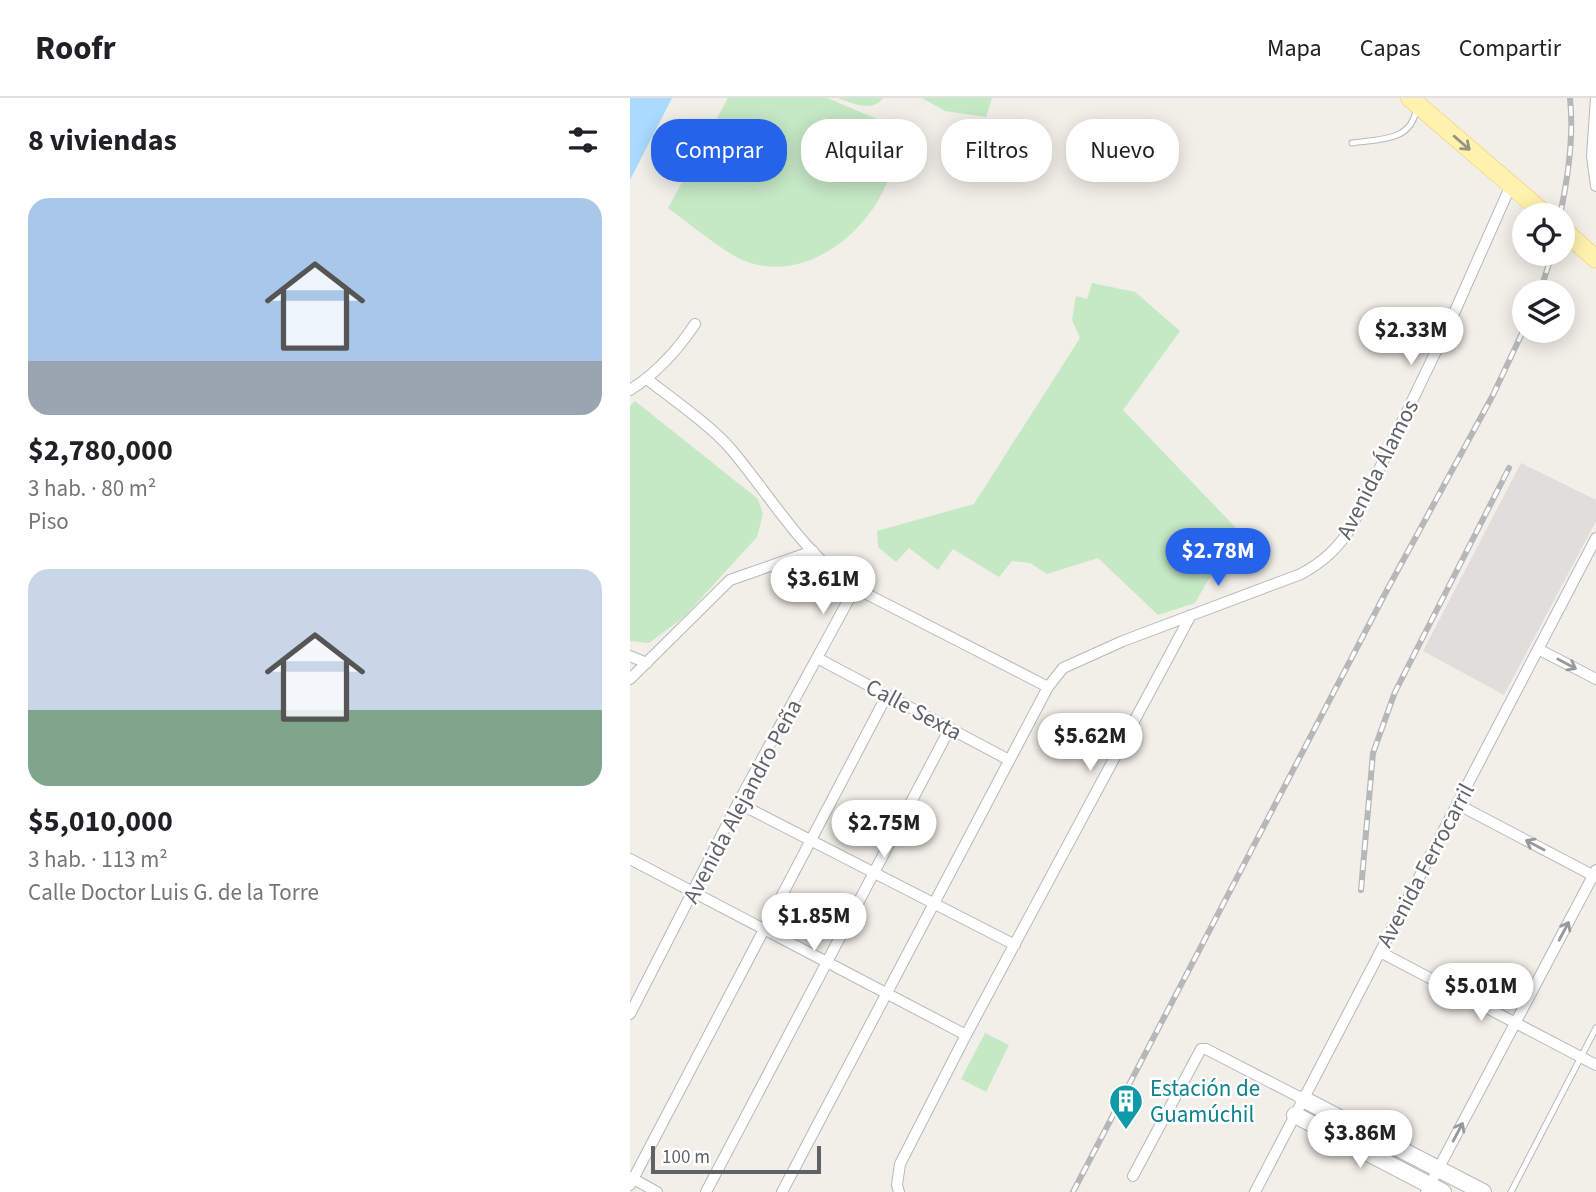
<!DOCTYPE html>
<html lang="es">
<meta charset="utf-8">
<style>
:root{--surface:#fff;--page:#f6f6f6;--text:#202124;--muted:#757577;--line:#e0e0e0;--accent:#2563eb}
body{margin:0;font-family:"Source Sans 3",sans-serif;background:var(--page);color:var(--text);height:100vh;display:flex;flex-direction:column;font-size:26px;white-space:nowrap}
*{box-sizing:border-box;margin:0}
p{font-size:23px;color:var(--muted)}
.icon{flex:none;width:38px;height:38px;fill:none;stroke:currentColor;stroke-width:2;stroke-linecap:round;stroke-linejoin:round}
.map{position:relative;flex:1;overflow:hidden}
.details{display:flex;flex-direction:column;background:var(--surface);width:630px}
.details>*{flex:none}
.guide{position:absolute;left:21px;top:21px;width:665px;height:63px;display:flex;gap:14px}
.buttons{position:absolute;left:882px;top:105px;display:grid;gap:14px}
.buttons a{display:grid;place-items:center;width:63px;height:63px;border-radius:50%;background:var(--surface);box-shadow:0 4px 18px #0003;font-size:35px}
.scale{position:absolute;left:21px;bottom:18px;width:170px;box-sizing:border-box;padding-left:7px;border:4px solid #5f6368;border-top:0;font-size:19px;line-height:24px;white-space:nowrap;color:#5f6368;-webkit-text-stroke:5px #fff;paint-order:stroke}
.price{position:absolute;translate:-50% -60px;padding:0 16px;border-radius:24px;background:#fff;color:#222;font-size:23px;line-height:46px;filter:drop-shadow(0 2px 4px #0008)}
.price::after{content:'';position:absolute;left:50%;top:42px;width:21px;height:16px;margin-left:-10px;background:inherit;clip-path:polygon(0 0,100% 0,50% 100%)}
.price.on{background:var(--accent);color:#fff}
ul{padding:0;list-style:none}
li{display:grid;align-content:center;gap:14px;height:371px;padding:0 28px}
li span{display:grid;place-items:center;height:217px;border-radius:21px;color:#555}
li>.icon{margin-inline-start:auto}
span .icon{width:126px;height:126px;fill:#fffc;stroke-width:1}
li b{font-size:30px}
h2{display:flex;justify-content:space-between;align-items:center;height:84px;padding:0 28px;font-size:30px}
.chip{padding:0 24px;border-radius:28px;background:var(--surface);box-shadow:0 4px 18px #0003;font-size:24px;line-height:63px}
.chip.on{background:var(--accent);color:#fff}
header{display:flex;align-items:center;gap:42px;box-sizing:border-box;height:98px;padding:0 35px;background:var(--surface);border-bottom:2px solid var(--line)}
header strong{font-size:33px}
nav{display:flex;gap:38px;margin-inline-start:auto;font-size:24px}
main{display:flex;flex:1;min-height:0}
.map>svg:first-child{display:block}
</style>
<header>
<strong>Roofr</strong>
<nav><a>Mapa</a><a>Capas</a><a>Compartir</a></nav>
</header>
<main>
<section class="details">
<h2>8 viviendas<svg class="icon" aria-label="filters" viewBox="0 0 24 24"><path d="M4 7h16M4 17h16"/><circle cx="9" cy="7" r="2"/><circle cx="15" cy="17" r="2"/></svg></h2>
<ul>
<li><span style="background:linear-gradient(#a9c7e8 75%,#9aa5b1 0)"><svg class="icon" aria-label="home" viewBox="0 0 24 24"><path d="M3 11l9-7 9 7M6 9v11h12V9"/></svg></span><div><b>$2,780,000</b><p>3 hab. · 80 m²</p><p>Piso</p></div></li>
<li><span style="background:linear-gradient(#c9d6e8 65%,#7fa58c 0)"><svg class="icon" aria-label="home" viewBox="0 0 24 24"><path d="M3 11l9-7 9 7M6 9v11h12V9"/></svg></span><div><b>$5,010,000</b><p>3 hab. · 113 m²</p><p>Calle Doctor Luis G. de la Torre</p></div></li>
</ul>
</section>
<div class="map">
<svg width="966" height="1094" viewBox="0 0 966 1094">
<rect width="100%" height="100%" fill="#f1efe8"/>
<!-- industrial -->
<path fill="#e0deda" d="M891,365L966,402V423L874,597L793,553Z"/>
<!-- green -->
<path fill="#c5e8c5" d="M98,0H197L266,29C266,37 267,47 265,56C256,123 177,194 108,160C86,148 59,125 38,110Z
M208,0H253C242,15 222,5 208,0Z
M292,0H362L356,19L315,13Z
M462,185L505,194L550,233L493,312L607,431L565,505L528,517L468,460L417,476L400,465L382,463L369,479L323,451L308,472L279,450L266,464L248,449L247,433L344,406L450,240L442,222L446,198L457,201Z
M5,303L128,401L133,416L127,439L54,519L19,545L0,543V308Z
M355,935L379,947L356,994L331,981Z"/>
<!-- water -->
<path fill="#aadaff" d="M0,0H42L0,82Z"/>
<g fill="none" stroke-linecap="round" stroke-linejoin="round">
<!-- lane casing -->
<g stroke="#b5b8bc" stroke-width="7">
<path id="lane" d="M722,45C748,41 782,44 786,11
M881,1094L966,930"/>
</g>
<!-- street casing -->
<g stroke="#b5b8bc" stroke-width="12">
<path id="street" d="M966,0L962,58L966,88
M17,281C42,301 80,327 100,350C140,397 173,456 225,490L418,589
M0,292C27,275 47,253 65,226
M908,551L966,581
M0,558L17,565
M189,561L379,662
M0,581L100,482L183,453
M108,705L385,847
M827,706L966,779
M0,761L336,937
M750,854L966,967
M0,916L108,705L225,490
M503,1078L571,951H576L673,1001
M0,1079L27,1094
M0,1087L257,597
M76,1094L320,630
M152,1094L418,589L433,570L493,543L671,476C693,464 707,451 721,430L821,222L881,87
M269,1094L267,1087L270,1066L336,937L561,517
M625,1094L966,440
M796,1094L966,772"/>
</g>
<!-- secondary casing -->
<g stroke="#b6babf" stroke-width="18">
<path id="secondary" d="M673,1001L853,1094
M665,1017L813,1094"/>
</g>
<!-- primary casing -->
<g stroke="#f2c960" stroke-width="19">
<path id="primary" d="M780,0L916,117
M933,132L966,161"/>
</g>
<!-- lane -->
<use href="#lane" stroke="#fff" stroke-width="5"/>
<!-- street -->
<use href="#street" stroke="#fff" stroke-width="10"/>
<!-- secondary -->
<use href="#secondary" stroke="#fff" stroke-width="16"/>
<!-- primary -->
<use href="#primary" stroke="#fff2af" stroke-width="18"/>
<!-- rail casing -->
<g stroke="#b6b7b8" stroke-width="6">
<path id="rail" d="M930,117C938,80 944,38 940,0
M910,194L922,156
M731,792L743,655L765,594L879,370
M443,1094L757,492L863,297L894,231"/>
</g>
<!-- rail -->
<use href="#rail" stroke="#fff" stroke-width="3.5" stroke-dasharray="10" stroke-linecap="butt"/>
</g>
<!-- one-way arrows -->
<defs><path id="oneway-shaft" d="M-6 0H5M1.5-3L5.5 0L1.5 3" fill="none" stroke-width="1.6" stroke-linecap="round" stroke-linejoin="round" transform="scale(1.75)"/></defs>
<use stroke="#979581" href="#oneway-shaft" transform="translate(832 45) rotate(41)"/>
<g stroke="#979a9d">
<use href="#oneway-shaft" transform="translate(937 566) rotate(28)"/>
<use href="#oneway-shaft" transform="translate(905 747) rotate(-152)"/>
<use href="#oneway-shaft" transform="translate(934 833) rotate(-62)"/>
<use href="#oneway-shaft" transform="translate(828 1034) rotate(-62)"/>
</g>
<!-- icons -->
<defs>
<g id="building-pin" transform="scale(1.75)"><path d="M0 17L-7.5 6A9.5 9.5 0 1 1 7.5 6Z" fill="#0f9aa8" stroke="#fff"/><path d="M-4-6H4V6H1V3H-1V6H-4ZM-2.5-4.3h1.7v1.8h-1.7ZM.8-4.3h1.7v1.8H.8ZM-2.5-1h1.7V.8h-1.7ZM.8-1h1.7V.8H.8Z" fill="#fff"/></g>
</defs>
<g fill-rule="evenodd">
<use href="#building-pin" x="496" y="1003"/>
</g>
<g text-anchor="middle" stroke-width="5" stroke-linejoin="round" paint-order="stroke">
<!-- street labels -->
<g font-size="23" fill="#5f6368" stroke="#fff">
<text transform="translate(747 371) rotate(-63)" y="8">Avenida Álamos</text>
<text transform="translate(284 611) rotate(28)" y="8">Calle Sexta</text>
<text transform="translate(112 703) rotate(-62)" y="8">Avenida Alejandro Peña</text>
<text transform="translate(795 767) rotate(-62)" y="8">Avenida Ferrocarril</text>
</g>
<!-- culture labels -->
<g font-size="23" fill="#0d838f" stroke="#fff" text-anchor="start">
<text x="520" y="998">Estación de<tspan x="520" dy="26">Guamúchil</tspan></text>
</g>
</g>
</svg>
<div class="buttons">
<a><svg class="icon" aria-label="locate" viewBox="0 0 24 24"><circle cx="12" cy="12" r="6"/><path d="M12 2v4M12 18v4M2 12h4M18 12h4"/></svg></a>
<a><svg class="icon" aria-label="layers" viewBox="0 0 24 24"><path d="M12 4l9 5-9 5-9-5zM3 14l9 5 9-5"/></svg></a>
</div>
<div class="scale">100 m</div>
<b class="price" style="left:781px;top:269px">$2.33M</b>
<b class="price on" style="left:588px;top:490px">$2.78M</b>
<b class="price" style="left:193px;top:518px">$3.61M</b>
<b class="price" style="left:460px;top:675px">$5.62M</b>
<b class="price" style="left:254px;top:762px">$2.75M</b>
<b class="price" style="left:184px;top:855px">$1.85M</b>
<b class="price" style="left:851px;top:925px">$5.01M</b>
<b class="price" style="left:730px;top:1072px">$3.86M</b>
<div class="guide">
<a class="chip on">Comprar</a>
<a class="chip">Alquilar</a>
<a class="chip">Filtros</a>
<a class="chip">Nuevo</a>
</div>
</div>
</main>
